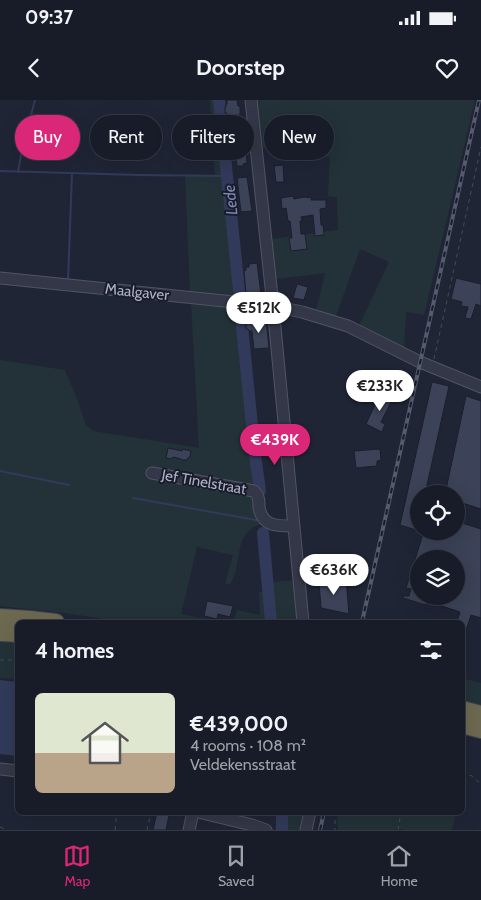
<!DOCTYPE html>
<meta charset="utf-8">
<style>
:root{--surface:#181c28;--page:#252934;--text:#f1f3f6;--muted:#9fa1a8;--line:#363a45;--accent:#db2777}
body{margin:0;font-family:Cabin,sans-serif;background:var(--page);color:var(--text);height:100vh;display:flex;flex-direction:column;font-size:19px;white-space:nowrap}
*{box-sizing:border-box;margin:0}
p{font-size:16px;color:var(--muted)}
.icon{flex:none;width:28px;height:28px;fill:none;stroke:currentColor;stroke-width:2;stroke-linecap:round;stroke-linejoin:round}
.map{position:relative;flex:1;overflow:hidden}
.panel{position:absolute;left:15px;top:520px;width:450px;height:195px;display:flex;flex-direction:column;background:var(--surface);border-radius:8px;box-shadow:0 5px 20px #0002,0 0 0 1px var(--line)}
.panel>*{flex:none}
.banner{position:absolute;left:15px;top:15px;width:451px;height:45px;display:flex;gap:10px}
.buttons{position:absolute;left:410px;top:385px;display:grid;gap:10px}
.buttons a{display:grid;place-items:center;width:55px;height:55px;border-radius:50%;background:var(--surface);box-shadow:0 5px 20px #0002,0 0 0 1px var(--line);font-size:25px}
.price{position:absolute;translate:-50% -42px;padding:0 11px;border-radius:18px;background:#fff;color:#222;font-size:16px;line-height:32px;filter:drop-shadow(0 1px 2px #0008)}
.price::after{content:'';position:absolute;left:50%;top:30px;width:15px;height:11px;margin-left:-8px;background:inherit;clip-path:polygon(0 0,100% 0,50% 100%)}
.price.active{background:var(--accent);color:#fff}
ul{padding:0;list-style:none}
li{display:flex;align-items:center;gap:15px;height:125px;padding:0 20px}
li+li{border-top:1px solid var(--line)}
li span{display:grid;place-items:center;flex:none;width:140px;height:100px;border-radius:8px;color:#555}
li>.icon{margin-inline-start:auto}
span .icon{width:60px;height:60px;fill:#fffc;stroke-width:1}
li b{font-size:21px}
h2{display:flex;justify-content:space-between;align-items:center;height:60px;padding:0 20px;font-size:21px}
.pill{padding:0 18px;border-radius:22px;background:var(--surface);box-shadow:0 5px 20px #0002,0 0 0 1px var(--line);font-size:18px;line-height:45px}
.pill.active{background:var(--accent);color:#fff}
.status{display:flex;justify-content:space-between;align-items:center;height:35px;padding:0 25px;background:var(--surface);direction:ltr}
.status svg{height:14px;fill:currentColor}
header{display:flex;justify-content:space-between;align-items:center;height:65px;padding:0 20px;background:var(--surface);font-size:22px;font-weight:800}
.menu{display:flex;justify-content:space-around;align-items:center;height:70px;border-top:1px solid var(--line);background:var(--surface);font-size:14px;color:var(--muted)}
.menu a{display:grid;justify-items:center;gap:2px}
.menu .active{color:var(--accent)}
.map>svg:first-child{display:block}
</style>
<div class="status"><b>09:37</b><svg viewBox="0 0 49 12"><path d="M0 12V9h3v3zM5 12V6h3v6zM10 12V3h3v9zM15 12V0h3v12zM26 1h20v11H26zM47 4h2v5h-2z"/></svg></div>
<header><svg class="icon" aria-label="back" viewBox="0 0 24 24"><path d="M15 5l-7 7 7 7"/></svg>Doorstep<svg class="icon" aria-label="heart" viewBox="0 0 24 24"><path d="M12 20l-8-8c-3-5 5-10 8-4 3-6 11-1 8 4z"/></svg></header>
<div class="map">
<svg width="481" height="730" viewBox="0 0 481 730">
<rect width="100%" height="100%" fill="#202536"/>
<!-- green -->
<path fill="#233238" d="M210,0H222L243,199L190,196L185,74L215,75Z
M256,0H475L424,215L406,212L404,247L359,226L389,162L360,149L336,216L316,211L325,173L276,179L272,139L338,130L337,97L328,96L330,57L261,47Z
M191,202L246,207L259,359L267,421C260,424 251,427 246,434C236,447 240,470 230,484H225L233,455L197,447L181,514L218,522H124L64,513L0,506V260L65,270L77,299L86,325L93,331L199,348Z
M296,480L300,522H234L237,510L260,515L259,492L270,490V482Z
M0,542L17,543V579L0,578Z
M462,578L481,583V606L463,601Z
M279,713H307L304,730H275Z
M337,713V712L456,713L452,730H404L397,728L396,730H338Z"/>
<!-- water -->
<path fill="#323a5b" d="M0,580L17,582V656L0,654Z"/>
<g fill="none" stroke-linecap="round" stroke-linejoin="round">
<!-- stream -->
<path stroke="#323a5b" stroke-width="2" d="M0,71L139,75L227,76
M18,72L22,49L35,0
M68,181L72,73
M0,371L69,385
M133,398L261,421"/>
<!-- river -->
<path stroke="#323a5b" stroke-width="12" d="M219,0L240,199
M240,207L255,355L260,391
M263,433L271,522
M282,730V712"/>
</g>
<!-- building -->
<path fill="#3c4257" stroke="#1b1e2d" fill-rule="evenodd" d="M227,0H237L238,6H240V15L227,16V13H225V7H226V4H227Z
M245,40L247,63L243,64L244,66H237L234,41Z
M289,51L304,53L303,61L288,60Z
M283,65L284,82H276L274,66Z
M247,77L252,111L241,112L237,78Z
M293,96L294,99L304,97L312,98L311,100H326V108L320,109L321,125H323L324,135L315,136L313,115L301,117L302,121H300L301,134H305L307,149L291,151L289,138H292L290,121H288L286,108L282,109L281,98Z
M257,163L261,194L251,195V193L246,194L244,171L246,170V167H249V164Z
M456,178L481,184V206L476,204L471,219L465,218L468,207L461,206L462,202L451,199Z
M297,184L308,187L304,200L293,198Z
M266,220L269,248L254,249L252,231H249L248,229H246V224L247,223V222Z
M432,282L449,286L425,394H419V431L400,425Z
M381,292L393,298L381,322L385,324L382,332L366,324Z
M466,296L481,301V409L456,401V394H445Z
M168,348L182,351V349L191,351L190,357L188,358L187,360H182L181,359L173,357L172,359L166,358Z
M380,349L381,360L377,361V366L356,368L354,351Z
M456,421L481,429V518L471,515L467,528L462,527V522H457L460,512L427,501L426,505L403,498V496H409L411,489L406,488L424,431H456ZM419,459H456V496H419Z
M346,479L349,514L321,508L319,482Z
M207,501L233,506L230,517L218,514L217,519L204,516Z
M157,712L169,715L166,730H153Z"/>
<g fill="none" stroke-linecap="round" stroke-linejoin="round">
<!-- minor casing -->
<g stroke="#515465" stroke-width="13">
<path id="minor" d="M251,0L273,206L303,522
M0,178L273,206L302,212L348,226L420,262L481,287
M152,373L254,391C259,396 259,400 259,407C262,427 278,426 294,426
M0,669L18,671
M198,712L252,725L266,730
M189,730L193,712
M306,730L310,712"/>
</g>
<!-- highway casing -->
<g stroke="#3e4151" stroke-width="18">
<path id="highway" d="M0,517L30,519L56,522
M0,533L18,534
M462,609L481,614
M462,625L481,630"/>
</g>
<!-- path -->
<path stroke="#3f4d55" stroke-width="1" stroke-dasharray="4 4" stroke-linecap="butt" d="M434,259L481,47
M0,560H18
M462,673L472,676L481,684
M335,712V730
M0,727L7,730
M115,730L117,712
M147,730L151,712
M398,730L401,712"/>
<!-- minor -->
<use href="#minor" stroke="#333747" stroke-width="11"/>
<!-- highway -->
<use href="#highway" stroke="#6d6850" stroke-width="16"/>
<!-- rail casing -->
<g stroke="#555a6e" stroke-width="4">
<path id="rail" d="M362,522L479,0
M320,730L324,712"/>
</g>
<!-- rail -->
<use href="#rail" stroke="#191c2b" stroke-width="2" stroke-dasharray="5.5" stroke-linecap="butt"/>
</g>
<g text-anchor="middle" stroke-width="4" stroke-linejoin="round" paint-order="stroke">
<!-- street labels -->
<g font-size="15" fill="#adb1c4" stroke="#191c2b">
<text transform="translate(137 192) rotate(6)" y="5">Maalgaver</text>
<text transform="translate(204 382) rotate(10)" y="5">Jef Tinelstraat</text>
</g>
<!-- water labels -->
<g font-size="16" font-style="italic" fill="#7d88b1" stroke="#191c2b">
<text transform="translate(230 100) rotate(-96)" y="6">Lede</text>
</g>
</g>
</svg>
<div class="buttons">
<a><svg class="icon" aria-label="locate" viewBox="0 0 24 24"><circle cx="12" cy="12" r="6"/><path d="M12 2v4M12 18v4M2 12h4M18 12h4"/></svg></a>
<a><svg class="icon" aria-label="layers" viewBox="0 0 24 24"><path d="M12 4l9 5-9 5-9-5zM3 14l9 5 9-5"/></svg></a>
</div>
<b class="price" style="left:259px;top:234px">€512K</b>
<b class="price" style="left:380px;top:312px">€233K</b>
<b class="price active" style="left:275px;top:366px">€439K</b>
<b class="price" style="left:334px;top:496px">€636K</b>
<div class="banner">
<a class="pill active">Buy</a>
<a class="pill">Rent</a>
<a class="pill">Filters</a>
<a class="pill">New</a>
</div>
<section class="panel">
<h2>4 homes<svg class="icon" aria-label="filters" viewBox="0 0 24 24"><path d="M4 7h16M4 17h16"/><circle cx="9" cy="7" r="2"/><circle cx="15" cy="17" r="2"/></svg></h2>
<ul>
<li><span style="background:linear-gradient(#dfe7d0 60%,#b9a48a 0)"><svg class="icon" aria-label="home" viewBox="0 0 24 24"><path d="M3 11l9-7 9 7M6 9v11h12V9"/></svg></span><div><b>€439,000</b><p>4 rooms · 108 m²</p><p>Veldekensstraat</p></div></li>
</ul>
</section>
</div>
<nav class="menu">
<a class="active"><svg class="icon" aria-label="map" viewBox="0 0 24 24"><path d="M3 6l6-2 6 2 6-2v14l-6 2-6-2-6 2zM9 4v14M15 6v14"/></svg>Map</a>
<a><svg class="icon" aria-label="saved" viewBox="0 0 24 24"><path d="M7 4h10v16l-5-4-5 4z"/></svg>Saved</a>
<a><svg class="icon" aria-label="home" viewBox="0 0 24 24"><path d="M3 11l9-7 9 7M6 9v11h12V9"/></svg>Home</a>
</nav>
